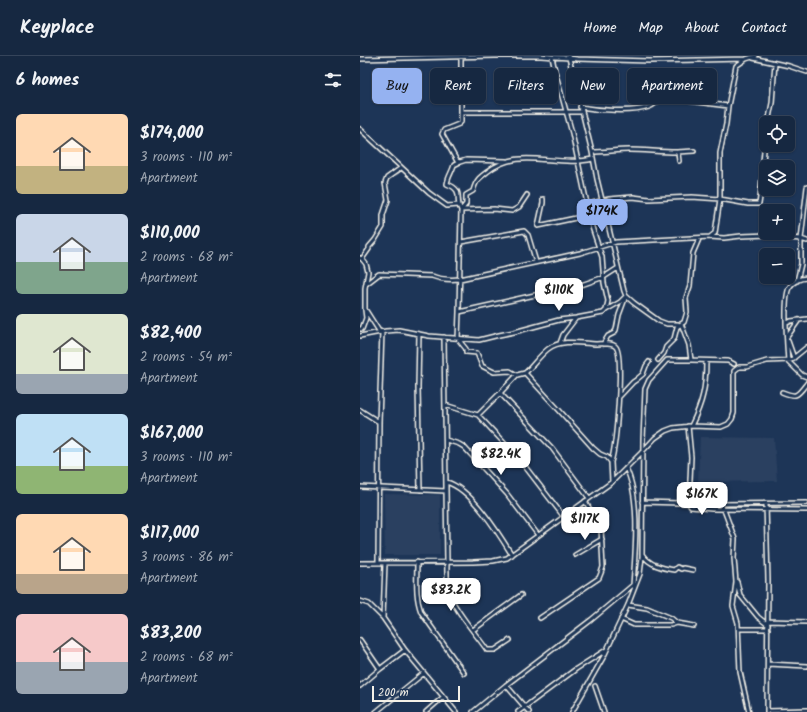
<!DOCTYPE html>
<meta charset="utf-8">
<style>
:root{--surface:#162841;--page:#23344c;--text:#f1f3f6;--muted:#9ea6b1;--line:#35445a;--accent:#95b2f1}
body{margin:0;font-family:Kalam,sans-serif;background:var(--page);color:var(--text);height:100vh;display:flex;flex-direction:column;font-size:15px;white-space:nowrap}
*{box-sizing:border-box;margin:0}
p{font-size:13px;color:var(--muted)}
.icon{flex:none;width:22px;height:22px;fill:none;stroke:currentColor;stroke-width:2;stroke-linecap:round;stroke-linejoin:round}
.map{position:relative;flex:1;overflow:hidden}
.drawer{display:flex;flex-direction:column;background:var(--surface);width:360px}
.drawer>*{flex:none}
.top-card{position:absolute;left:12px;top:12px;width:375px;height:36px;display:flex;gap:8px}
.controls{position:absolute;left:399px;top:60px;display:grid;gap:8px}
.controls a{display:grid;place-items:center;width:36px;height:36px;border-radius:6px;background:var(--surface);box-shadow:0 1px 3px #0004,0 0 0 1px var(--line);font-size:20px}
.scale{position:absolute;left:12px;bottom:10px;width:88px;box-sizing:border-box;padding-left:4px;border:2px solid #f4f1e8;border-top:0;font-size:11px;line-height:14px;white-space:nowrap;color:#f4f1e8;-webkit-text-stroke:3px #1d3557;paint-order:stroke}
.price{position:absolute;translate:-50% -34px;padding:0 9px;border-radius:8px;background:#fff;color:#222;font-size:13px;line-height:26px;filter:drop-shadow(0 1px 2px #0008)}
.price::after{content:'';position:absolute;left:50%;top:24px;width:12px;height:9px;margin-left:-6px;background:inherit;clip-path:polygon(0 0,100% 0,50% 100%)}
.price.current{background:var(--accent);color:#111}
ul{padding:0;list-style:none}
li{display:flex;align-items:center;gap:12px;height:100px;padding:0 16px}
li span{display:grid;place-items:center;flex:none;width:112px;height:80px;border-radius:6px;color:#555}
li>.icon{margin-inline-start:auto}
span .icon{width:48px;height:48px;fill:#fffc;stroke-width:1}
li b{font-size:17px}
h2{display:flex;justify-content:space-between;align-items:center;height:48px;padding:0 16px;font-size:17px}
.tag{padding:0 14px;border-radius:6px;background:var(--surface);box-shadow:0 1px 3px #0004,0 0 0 1px var(--line);font-size:14px;line-height:36px}
.tag.current{background:var(--accent);color:#111}
header{display:flex;align-items:center;gap:24px;box-sizing:border-box;height:56px;padding:0 20px;background:var(--surface);border-bottom:1px solid var(--line)}
header strong{font-size:19px}
nav{display:flex;gap:22px;margin-inline-start:auto;font-size:14px}
main{display:flex;flex:1;min-height:0}
.map>svg:first-child{display:block}
</style>
<header>
<strong>Keyplace</strong>
<nav><a>Home</a><a>Map</a><a>About</a><a>Contact</a></nav>
</header>
<main>
<section class="drawer">
<h2>6 homes<svg class="icon" aria-label="filters" viewBox="0 0 24 24"><path d="M4 7h16M4 17h16"/><circle cx="9" cy="7" r="2"/><circle cx="15" cy="17" r="2"/></svg></h2>
<ul>
<li><span style="background:linear-gradient(#ffd9b3 65%,#c2b280 0)"><svg class="icon" aria-label="home" viewBox="0 0 24 24"><path d="M3 11l9-7 9 7M6 9v11h12V9"/></svg></span><div><b>$174,000</b><p>3 rooms · 110 m²</p><p>Apartment</p></div></li>
<li><span style="background:linear-gradient(#c9d6e8 60%,#7fa58c 0)"><svg class="icon" aria-label="home" viewBox="0 0 24 24"><path d="M3 11l9-7 9 7M6 9v11h12V9"/></svg></span><div><b>$110,000</b><p>2 rooms · 68 m²</p><p>Apartment</p></div></li>
<li><span style="background:linear-gradient(#dfe7d0 75%,#9aa5b1 0)"><svg class="icon" aria-label="home" viewBox="0 0 24 24"><path d="M3 11l9-7 9 7M6 9v11h12V9"/></svg></span><div><b>$82,400</b><p>2 rooms · 54 m²</p><p>Apartment</p></div></li>
<li><span style="background:linear-gradient(#bfe0f5 65%,#8fb573 0)"><svg class="icon" aria-label="home" viewBox="0 0 24 24"><path d="M3 11l9-7 9 7M6 9v11h12V9"/></svg></span><div><b>$167,000</b><p>3 rooms · 110 m²</p><p>Apartment</p></div></li>
<li><span style="background:linear-gradient(#ffd9b3 75%,#b9a48a 0)"><svg class="icon" aria-label="home" viewBox="0 0 24 24"><path d="M3 11l9-7 9 7M6 9v11h12V9"/></svg></span><div><b>$117,000</b><p>3 rooms · 86 m²</p><p>Apartment</p></div></li>
<li><span style="background:linear-gradient(#f6c9c9 60%,#9aa5b1 0)"><svg class="icon" aria-label="home" viewBox="0 0 24 24"><path d="M3 11l9-7 9 7M6 9v11h12V9"/></svg></span><div><b>$83,200</b><p>2 rooms · 68 m²</p><p>Apartment</p></div></li>
</ul>
</section>
<div class="map">
<svg width="447" height="656" viewBox="0 0 447 656">
<rect width="100%" height="100%" fill="#1d3557"/>
<filter id="ink" filterUnits="userSpaceOnUse"><feTurbulence type="fractalNoise" baseFrequency=".025" numOctaves="2"/><feDisplacementMap in="SourceGraphic" scale="8" xChannelSelector="R" yChannelSelector="G"/><feConvolveMatrix kernelMatrix="1 2 1 2 8 2 1 2 1" color-interpolation-filters="sRGB"/></filter>
<g filter="url(#ink)">
<!-- built -->
<path fill="#2a4060" d="M340,381L414,382L417,425L338,426Z
M24,438L80,439V499H25Z"/>
<g fill="none" stroke-linecap="round" stroke-linejoin="round">
<!-- minor casing -->
<g stroke="#f4f1e8" stroke-width="6">
<path id="minor" d="M101,0V66L99,68L84,74L82,78L97,105L100,106L94,109C92,116 88,121 87,128C105,135 94,142 101,154L99,256L98,283L106,293V296L117,297L122,310L134,316L150,315L157,319
M208,0L209,2L217,3L290,5L386,3L396,0
M192,1L195,15L212,77L232,171L242,201L244,227L248,245L246,254L243,257L216,262L203,279L200,287
M393,2L429,10L447,16
M0,3L135,0H181L209,2L232,96L237,123L264,235L266,240L274,247L299,265L307,268H318L322,270L329,289L331,304L368,305L374,308
M220,51C237,54 272,57 289,51C295,49 298,43 305,42L368,50
M101,56H221
M408,67L412,47L415,7
M0,73L69,137L87,150L99,149
M232,96C245,96 257,94 269,94C285,94 300,96 316,96L318,97L319,105
M317,96L334,95
M100,106L106,104L146,105
M447,131L441,183L447,185
M183,143V147L178,170L230,159
M228,148L249,143L273,141L289,143L332,141L360,143L388,148H399C403,125 402,102 406,79
M101,154L106,148V139L113,135C116,124 119,122 127,116C156,93 185,107 217,105C222,105 228,104 233,103
M101,154L134,153L152,155L159,151L167,139
M231,165L246,163
M350,181L364,182L381,180L410,179L417,181L441,183V208L437,225
M101,186L164,175L168,179L176,206
M0,202L2,203L9,193V191L15,184L23,171V159L28,144L25,127L27,122L41,112
M2,203L6,208L8,216L5,232V253L19,275L22,276L19,366L18,507
M447,222C440,222 432,226 429,232C423,244 427,289 428,305L442,319L447,321
M6,228L19,218L72,220C82,224 90,224 100,223L220,197L256,186L350,181L355,177L360,143V97L366,68L368,50L376,10L386,3
M246,254L260,246L265,241
M99,256L224,228L244,221L258,212
M427,267L431,265L447,263
M0,273H2L6,262L5,254
M59,278L58,331L60,434
M0,280L26,275L39,274L69,280L119,284L139,279L154,276L199,264L216,262
M84,281L87,506C87,517 86,530 90,540C97,557 116,578 127,594H135L150,584
M427,281L439,264
M428,285L434,302
M243,288L248,280L254,277L256,274L259,259L266,240
M298,304L304,297L306,291L314,283L317,271L324,266L327,256L326,242L330,230L333,197L339,183
M165,317C173,310 179,300 188,293C201,283 220,287 235,288C241,288 252,286 256,291C264,301 256,391 251,406
M422,336C437,342 437,340 447,327
M140,337L157,319L165,317L199,354L233,392L240,398L247,401L251,406L252,426
M259,341L273,326L276,324L283,318L286,310L289,306
M85,349L118,359L140,337L192,392L229,442
M0,354L19,366
M118,359L160,404L204,461
M328,370L331,401L329,448L331,451L352,453L447,454
M331,370C343,346 346,331 346,305
M86,384L99,388L104,391L147,438L178,479
M266,412C281,443 275,496 273,530
M86,426C111,432 139,478 152,499
M0,431L86,435
M282,446L359,448L447,447
M359,448L364,454L375,483L374,502L376,526L373,550L378,567L380,616L389,656
M406,448L408,524L407,656
M282,498C289,509 302,512 314,514L317,511L321,513L323,512L333,514
M215,499L242,483
M57,506C57,523 55,540 61,556L104,617
M0,507L113,506L133,505L147,502L252,426L281,397L295,382L305,375L313,372L331,370L361,371L368,368L372,363L374,357V315L379,311H387L407,305L431,304L447,291
M25,507L23,562L45,594L96,656
M377,526L380,539L398,561L408,569
M0,545L9,548L23,562
M268,549L287,552L311,562L317,567L334,570
M180,562L239,522L241,517L243,511L241,472L225,445
M261,563L274,569H311L317,567
M408,565L447,566
M379,573H408
M113,574L161,539
M0,584L20,613L0,630
M408,608L447,610
M20,613L45,594
M146,629L231,564L267,534L274,528
M235,630L244,656
M407,655L447,654
M16,656L64,617
M66,656L83,641
M113,656L146,629L169,656
M158,656L216,613L246,594
M212,656L244,600L268,549L280,518L282,501L283,384L285,333L289,324L307,304H331"/>
</g>
<!-- minor -->
<use href="#minor" stroke="#1d3557" stroke-width="3"/>
</g>
</g>
</svg>
<div class="controls">
<a><svg class="icon" aria-label="locate" viewBox="0 0 24 24"><circle cx="12" cy="12" r="6"/><path d="M12 2v4M12 18v4M2 12h4M18 12h4"/></svg></a>
<a><svg class="icon" aria-label="layers" viewBox="0 0 24 24"><path d="M12 4l9 5-9 5-9-5zM3 14l9 5 9-5"/></svg></a>
<a>+</a>
<a>−</a>
</div>
<div class="scale">200 m</div>
<b class="price current" style="left:242px;top:177px">$174K</b>
<b class="price" style="left:199px;top:256px">$110K</b>
<b class="price" style="left:141px;top:420px">$82.4K</b>
<b class="price" style="left:342px;top:460px">$167K</b>
<b class="price" style="left:225px;top:485px">$117K</b>
<b class="price" style="left:91px;top:556px">$83.2K</b>
<div class="top-card">
<a class="tag current">Buy</a>
<a class="tag">Rent</a>
<a class="tag">Filters</a>
<a class="tag">New</a>
<a class="tag">Apartment</a>
</div>
</div>
</main>
